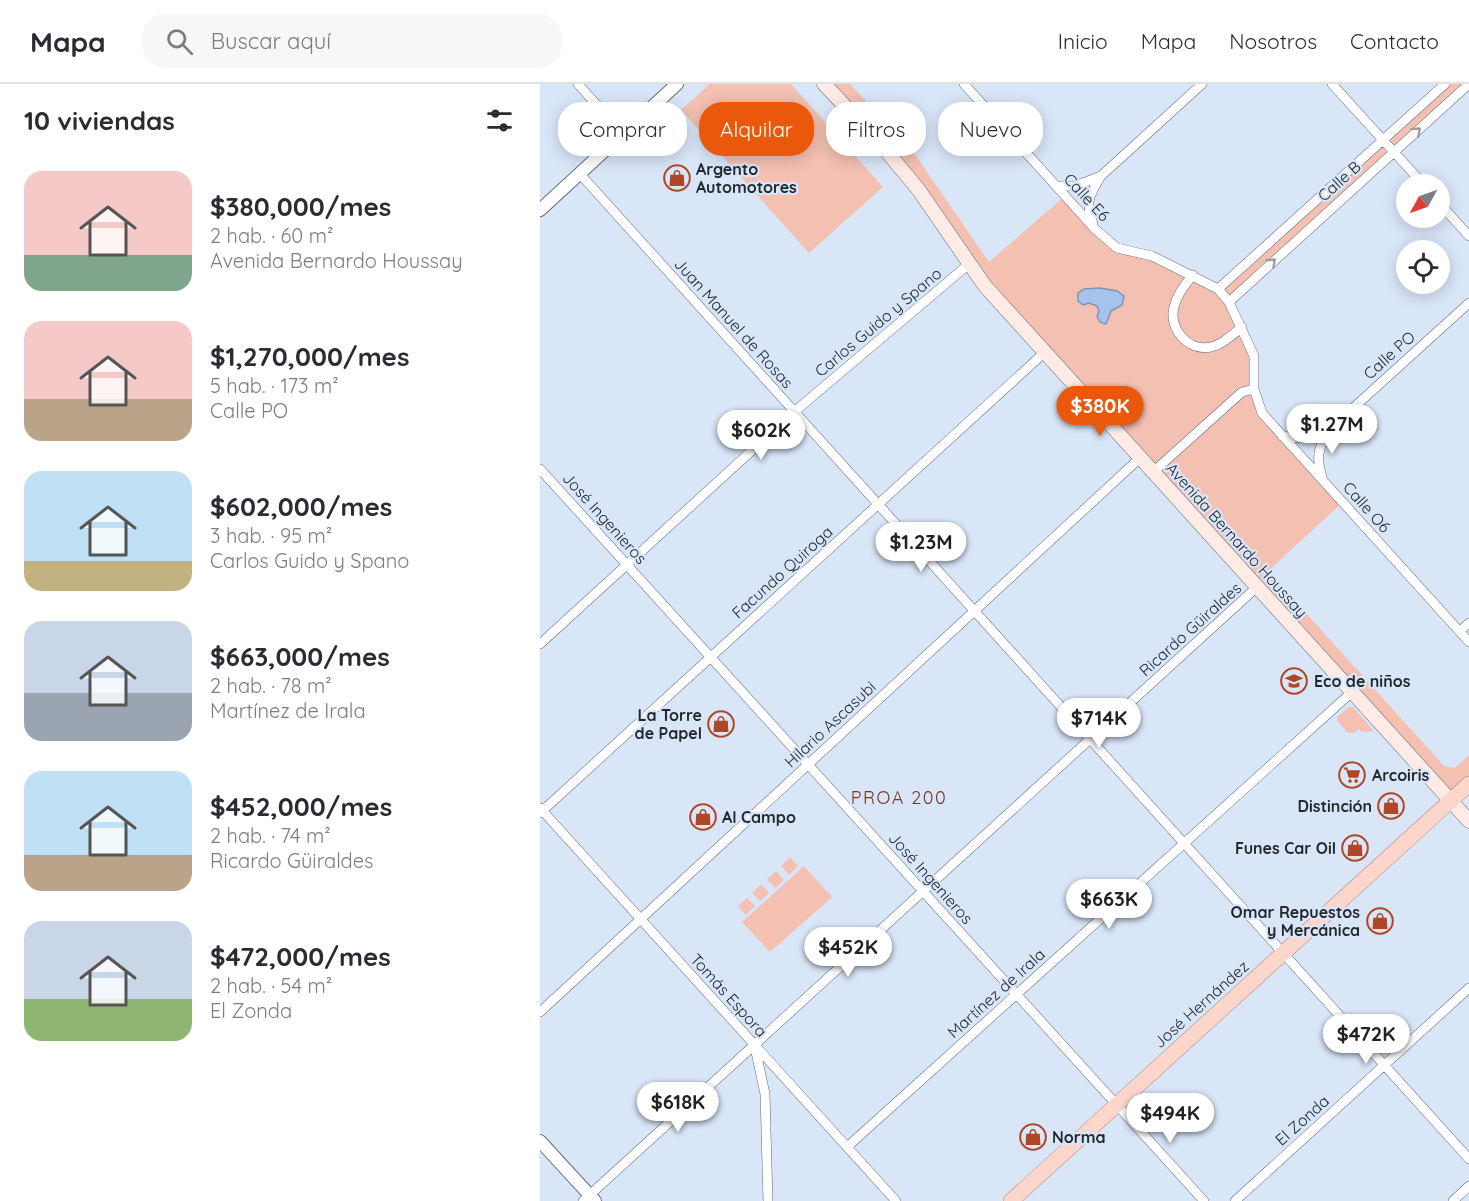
<!DOCTYPE html>
<html lang="es">
<meta charset="utf-8">
<style>
:root{--surface:#fff;--page:#f7f7f7;--text:#2b2b33;--muted:#7c7c81;--line:#e1e1e2;--accent:#ea580c}
body{margin:0;font-family:Quicksand,sans-serif;background:var(--page);color:var(--text);height:100vh;display:flex;flex-direction:column;font-size:22px;white-space:nowrap}
*{box-sizing:border-box;margin:0}
p{font-size:20px;color:var(--muted)}
.icon{flex:none;width:33px;height:33px;fill:none;stroke:currentColor;stroke-width:2;stroke-linecap:round;stroke-linejoin:round}
.map{position:relative;flex:1;overflow:hidden}
.details{display:flex;flex-direction:column;background:var(--surface);width:540px}
.details>*{flex:none}
.guide{position:absolute;left:18px;top:18px;width:570px;height:54px;display:flex;gap:12px}
.needle{width:39px;rotate:230deg}
.fabs{position:absolute;left:856px;top:90px;display:grid;gap:12px}
.fabs a{display:grid;place-items:center;width:54px;height:54px;border-radius:50%;background:var(--surface);box-shadow:0 3px 15px #0003;font-size:30px}
.price{position:absolute;translate:-50% -51px;padding:0 14px;border-radius:21px;background:#fff;color:#222;font-size:20px;line-height:39px;filter:drop-shadow(0 2px 3px #0008)}
.price::after{content:'';position:absolute;left:50%;top:36px;width:18px;height:14px;margin-left:-9px;background:inherit;clip-path:polygon(0 0,100% 0,50% 100%)}
.price.on{background:var(--accent);color:#fff}
ul{padding:0;list-style:none}
li{display:flex;align-items:center;gap:18px;height:150px;padding:0 24px}
li span{display:grid;place-items:center;flex:none;width:168px;height:120px;border-radius:18px;color:#555}
li>.icon{margin-inline-start:auto}
span .icon{width:72px;height:72px;fill:#fffc;stroke-width:1}
li b{font-size:26px}
h2{display:flex;justify-content:space-between;align-items:center;height:72px;padding:0 24px;font-size:26px}
.tag{padding:0 21px;border-radius:24px;background:var(--surface);box-shadow:0 3px 15px #0003;font-size:21px;line-height:54px}
.tag.on{background:var(--accent);color:#fff}
header{display:flex;align-items:center;gap:36px;box-sizing:border-box;height:84px;padding:0 30px;background:var(--surface);border-bottom:2px solid var(--line)}
header strong{font-size:28px}
nav{display:flex;gap:33px;margin-inline-start:auto;font-size:21px}
.search{width:420px;height:54px;background:var(--page);display:flex;align-items:center;gap:15px;box-sizing:border-box;padding:0 21px;border-radius:24px;color:var(--muted);font-size:22px}
main{display:flex;flex:1;min-height:0}
.map>svg:first-child{display:block}
</style>
<header>
<strong>Mapa</strong>
<div class="search"><svg class="icon" aria-label="search" viewBox="0 0 24 24"><circle cx="10" cy="10" r="6"/><path d="M15 15l6 6"/></svg>Buscar aquí</div>
<nav><a>Inicio</a><a>Mapa</a><a>Nosotros</a><a>Contacto</a></nav>
</header>
<main>
<section class="details">
<h2>10 viviendas<svg class="icon" aria-label="filters" viewBox="0 0 24 24"><path d="M4 7h16M4 17h16"/><circle cx="9" cy="7" r="2"/><circle cx="15" cy="17" r="2"/></svg></h2>
<ul>
<li><span style="background:linear-gradient(#f6c9c9 70%,#7fa58c 0)"><svg class="icon" aria-label="home" viewBox="0 0 24 24"><path d="M3 11l9-7 9 7M6 9v11h12V9"/></svg></span><div><b>$380,000/mes</b><p>2 hab. · 60 m²</p><p>Avenida Bernardo Houssay</p></div></li>
<li><span style="background:linear-gradient(#f6c9c9 65%,#b9a48a 0)"><svg class="icon" aria-label="home" viewBox="0 0 24 24"><path d="M3 11l9-7 9 7M6 9v11h12V9"/></svg></span><div><b>$1,270,000/mes</b><p>5 hab. · 173 m²</p><p>Calle PO</p></div></li>
<li><span style="background:linear-gradient(#bfe0f5 75%,#c2b280 0)"><svg class="icon" aria-label="home" viewBox="0 0 24 24"><path d="M3 11l9-7 9 7M6 9v11h12V9"/></svg></span><div><b>$602,000/mes</b><p>3 hab. · 95 m²</p><p>Carlos Guido y Spano</p></div></li>
<li><span style="background:linear-gradient(#c9d6e8 60%,#9aa5b1 0)"><svg class="icon" aria-label="home" viewBox="0 0 24 24"><path d="M3 11l9-7 9 7M6 9v11h12V9"/></svg></span><div><b>$663,000/mes</b><p>2 hab. · 78 m²</p><p>Martínez de Irala</p></div></li>
<li><span style="background:linear-gradient(#bfe0f5 70%,#b9a48a 0)"><svg class="icon" aria-label="home" viewBox="0 0 24 24"><path d="M3 11l9-7 9 7M6 9v11h12V9"/></svg></span><div><b>$452,000/mes</b><p>2 hab. · 74 m²</p><p>Ricardo Güiraldes</p></div></li>
<li><span style="background:linear-gradient(#c9d6e8 65%,#8fb573 0)"><svg class="icon" aria-label="home" viewBox="0 0 24 24"><path d="M3 11l9-7 9 7M6 9v11h12V9"/></svg></span><div><b>$472,000/mes</b><p>2 hab. · 54 m²</p><p>El Zonda</p></div></li>
</ul>
</section>
<div class="map">
<svg width="929" height="1117" viewBox="0 0 929 1117">
<rect width="100%" height="100%" fill="#d9e6f8"/>
<!-- green -->
<path fill="#f3c0b2" d="M170,0H251L343,103L269,169L141,26Z
M284,0H310L376,72L449,178L525,112L577,164L612,172L678,205L905,0H929L689,218L716,289L722,329L803,418L728,487L904,682L915,684L929,671V700L911,717L482,243L407,143Z
M809,623H813L834,647L822,648L819,645L814,649L807,648L797,636V633Z
M250,773L258,782L249,791L241,782Z
M264,782L292,813L230,868L202,838Z
M236,787L244,796L235,804L227,795Z
M221,800L229,809L220,817L212,809Z
M207,814L215,822L206,831L198,822Z"/>
<!-- water -->
<path fill="#a4c4ee" stroke="#7d95b4" stroke-width="1.5" d="M560,204L577,207L584,212L582,221L571,227L566,240L560,238L557,233L559,227L557,222L549,219L543,221L538,217V209L544,205Z"/>
<g fill="none" stroke-linecap="round" stroke-linejoin="round">
<!-- minor casing -->
<g stroke="#5f6b7a" stroke-width="10">
<path id="minor" d="M38,0L83,50
M424,0L555,145L577,164L612,172L678,205L689,218L714,272V305L722,329L929,558
M792,0L883,100
M40,90L929,1075
M516,102H535L561,92
M900,120L929,152
M553,140C545,117 549,112 561,92L662,0
M653,191C645,200 637,210 634,223C628,244 648,268 671,263C683,260 692,251 702,243
M678,205L905,0
M689,218L929,0
M742,352C761,356 773,354 790,345L929,219
M0,385L664,1117
M613,388L702,308L714,305
M782,393C776,373 778,365 788,347
M920,547L929,539
M0,560L254,328L429,180
M0,724L356,1117
M0,729L505,268
M0,928L600,374
M215,963L225,1010L228,1117
M307,1063L812,608
M43,1117L717,503
M695,1117L929,904
M913,1117L929,1102"/>
</g>
<!-- tertiary casing -->
<g stroke="#5f6b7a" stroke-width="14">
<path id="tertiary" d="M0,126L137,0
M0,1057L55,1117"/>
</g>
<!-- secondary casing -->
<g stroke="#5f6b7a" stroke-width="15">
<path id="secondary" d="M284,0L338,57L378,105L445,202L929,737"/>
</g>
<!-- primary casing -->
<g stroke="#b0887e" stroke-width="16">
<path id="primary" d="M471,1117L929,700"/>
</g>
<!-- minor -->
<use href="#minor" stroke="#fff" stroke-width="9"/>
<!-- tertiary -->
<use href="#tertiary" stroke="#fff" stroke-width="12"/>
<!-- secondary -->
<use href="#secondary" stroke="#feebe5" stroke-width="14"/>
<!-- primary -->
<use href="#primary" stroke="#fdd6cb" stroke-width="15"/>
</g>
<!-- one-way arrows -->
<defs><path id="oneway-chevron" d="M-2-3.5L2.5 0L-2 3.5" fill="none" stroke-width="1.6" stroke-linecap="round" stroke-linejoin="round" transform="scale(1.5)"/></defs>
<g stroke="#9c9ea1">
<use href="#oneway-chevron" transform="translate(877 47) rotate(-42)"/>
<use href="#oneway-chevron" transform="translate(732 178) rotate(-43)"/>
</g>
<!-- icons -->
<defs>
<g id="shop-ring" transform="scale(1.35)"><circle r="9.5" fill="#d9e6f8" stroke="#ae4627" stroke-width="1.5"/><path d="M-5-2.5h2.3a2.7 3.5 0 0 1 5.4 0H5L5.5 6h-11ZM-1.5-2.5h3a1.5 2.3 0 0 0-3 0Z" fill="#ae4627"/></g>
<g id="school-ring" transform="scale(1.35)"><circle r="9.5" fill="#d9e6f8" stroke="#ae4627" stroke-width="1.5"/><path d="M0-5L7-2L0 1L-7-2ZM-4 1L0 2.5L4 1V4Q0 6-4 4Z" fill="#ae4627"/></g>
<g id="supermarket-ring" transform="scale(1.35)"><circle r="9.5" fill="#d9e6f8" stroke="#ae4627" stroke-width="1.5"/><path d="M-6-5.5h2.5l.6 2H6L4.5 2H-2.5L-4.4-4H-6ZM-1.5 3.2a1.3 1.3 0 1 0 .1 0ZM3 3.2a1.3 1.3 0 1 0 .1 0Z" fill="#ae4627"/></g>
</defs>
<g fill-rule="evenodd">
<use href="#shop-ring" x="137" y="94"/>
<use href="#school-ring" x="754" y="597"/>
<use href="#shop-ring" x="181" y="640"/>
<use href="#supermarket-ring" x="812" y="691"/>
<use href="#shop-ring" x="851" y="722"/>
<use href="#shop-ring" x="163" y="733"/>
<use href="#shop-ring" x="815" y="764"/>
<use href="#shop-ring" x="840" y="837"/>
<use href="#shop-ring" x="493" y="1053"/>
</g>
<g text-anchor="middle" stroke-width="4.5" stroke-linejoin="round" paint-order="stroke">
<!-- poi labels -->
<g font-size="16" font-weight="bold" fill="#23282e" stroke="#d9e6f8" text-anchor="start">
<text x="156" y="91">Argento<tspan x="156" dy="18">Automotores</tspan></text>
<text x="774" y="603">Eco de niños</text>
<text x="162" y="637" text-anchor="end">La Torre<tspan x="162" dy="18">de Papel</tspan></text>
<text x="832" y="697">Arcoiris</text>
<text x="832" y="728" text-anchor="end">Distinción</text>
<text x="182" y="739">Al Campo</text>
<text x="796" y="770" text-anchor="end">Funes Car Oil</text>
<text x="820" y="834" text-anchor="end">Omar Repuestos<tspan x="820" dy="18">y Mercánica</tspan></text>
<text x="512" y="1059">Norma</text>
</g>
<!-- street labels -->
<g font-size="16" fill="#23282e" stroke="#d9e6f8">
<text transform="translate(799 97) rotate(-42)" y="6">Calle B</text>
<text transform="translate(547 113) rotate(47)" y="6">Calle E6</text>
<text transform="translate(338 238) rotate(-40)" y="6">Carlos Guido y Spano</text>
<text transform="translate(194 239) rotate(48)" y="6">Juan Manuel de Rosas</text>
<text transform="translate(849 271) rotate(-42)" y="6">Calle PO</text>
<text transform="translate(827 423) rotate(48)" y="6">Calle O6</text>
<text transform="translate(65 434) rotate(48)" y="6">José Ingenieros</text>
<text transform="translate(697 456) rotate(48)" y="6">Avenida Bernardo Houssay</text>
<text transform="translate(242 488) rotate(-42)" y="6">Facundo Quiroga</text>
<text transform="translate(650 545) rotate(-42)" y="6">Ricardo Güiraldes</text>
<text transform="translate(290 640) rotate(-43)" y="6">Hilario Ascasubi</text>
<text transform="translate(391 794) rotate(48)" y="6">José Ingenieros</text>
<text transform="translate(456 909) rotate(-42)" y="6">Martínez de Irala</text>
<text transform="translate(189 911) rotate(48)" y="6">Tomás Espora</text>
<text transform="translate(661 920) rotate(-42)" y="6">José Hernández</text>
<text transform="translate(762 1036) rotate(-42)" y="6">El Zonda</text>
</g>
<!-- neighbourhood labels -->
<g font-size="18" letter-spacing="1.5" fill="#783421" stroke="#d9e6f8">
<text x="359" y="720">PROA 200</text>
</g>
</g>
</svg>
<div class="fabs">
<a><svg class="needle" viewBox="-14 -14 28 28"><path d="M0-13l5 13h-10z" fill="#e53935"/><path d="M0 13l5-13h-10z" fill="#7c7c81"/></svg></a>
<a><svg class="icon" aria-label="locate" viewBox="0 0 24 24"><circle cx="12" cy="12" r="6"/><path d="M12 2v4M12 18v4M2 12h4M18 12h4"/></svg></a>
</div>
<b class="price on" style="left:560px;top:353px">$380K</b>
<b class="price" style="left:792px;top:371px">$1.27M</b>
<b class="price" style="left:221px;top:377px">$602K</b>
<b class="price" style="left:381px;top:489px">$1.23M</b>
<b class="price" style="left:559px;top:665px">$714K</b>
<b class="price" style="left:569px;top:846px">$663K</b>
<b class="price" style="left:308px;top:894px">$452K</b>
<b class="price" style="left:826px;top:981px">$472K</b>
<b class="price" style="left:138px;top:1049px">$618K</b>
<b class="price" style="left:630px;top:1060px">$494K</b>
<div class="guide">
<a class="tag">Comprar</a>
<a class="tag on">Alquilar</a>
<a class="tag">Filtros</a>
<a class="tag">Nuevo</a>
</div>
</div>
</main>
